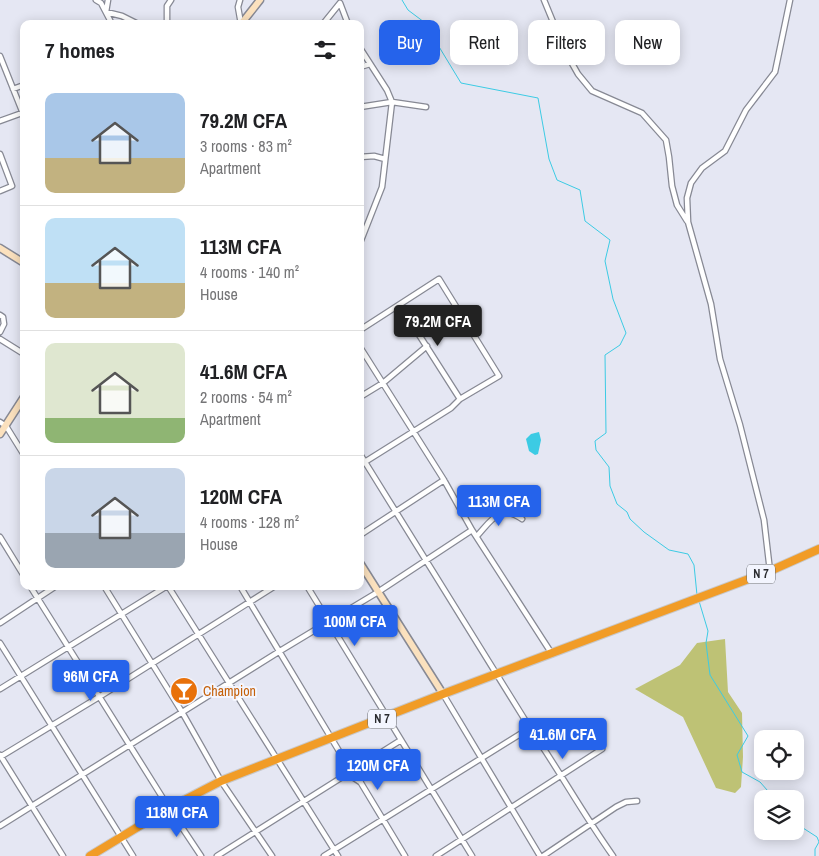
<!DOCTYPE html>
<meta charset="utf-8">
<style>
:root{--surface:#fff;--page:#f6f6f6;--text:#202124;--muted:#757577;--line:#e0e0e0;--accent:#2563eb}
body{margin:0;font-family:"Archivo Narrow",sans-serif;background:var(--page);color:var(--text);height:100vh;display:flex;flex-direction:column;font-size:19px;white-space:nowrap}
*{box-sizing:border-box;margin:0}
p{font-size:16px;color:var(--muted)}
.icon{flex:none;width:28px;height:28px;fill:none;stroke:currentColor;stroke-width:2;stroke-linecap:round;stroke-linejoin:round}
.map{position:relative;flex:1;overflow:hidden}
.side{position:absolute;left:20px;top:20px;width:344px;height:570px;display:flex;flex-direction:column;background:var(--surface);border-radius:10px;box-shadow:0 2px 12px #0003}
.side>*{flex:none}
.hud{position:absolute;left:379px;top:20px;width:365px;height:45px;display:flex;gap:10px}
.fabs{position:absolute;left:754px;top:730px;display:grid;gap:10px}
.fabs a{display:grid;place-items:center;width:50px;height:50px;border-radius:10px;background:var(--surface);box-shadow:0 2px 12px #0003;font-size:25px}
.price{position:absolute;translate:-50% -42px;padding:0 11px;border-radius:5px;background:var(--accent);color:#fff;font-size:16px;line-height:32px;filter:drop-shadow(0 1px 2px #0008)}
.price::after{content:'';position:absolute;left:50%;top:30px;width:15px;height:11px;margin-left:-8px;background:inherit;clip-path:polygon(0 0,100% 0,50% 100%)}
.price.current{background:#222;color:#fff}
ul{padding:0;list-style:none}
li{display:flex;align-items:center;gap:15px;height:125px;padding:0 25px}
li+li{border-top:1px solid var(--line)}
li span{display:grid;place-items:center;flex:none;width:140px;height:100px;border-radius:10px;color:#555}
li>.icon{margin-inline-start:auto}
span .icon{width:60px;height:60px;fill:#fffc;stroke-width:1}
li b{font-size:21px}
h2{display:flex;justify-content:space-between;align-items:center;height:60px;padding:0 25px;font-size:21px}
.pill{padding:0 18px;border-radius:10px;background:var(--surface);box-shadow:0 2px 12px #0003;font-size:18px;line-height:45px}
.pill.current{background:var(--accent);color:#fff}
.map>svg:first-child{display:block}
</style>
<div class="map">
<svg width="819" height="856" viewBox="0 0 819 856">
<rect width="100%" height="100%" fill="#e5e7f3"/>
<!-- green -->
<path fill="#bec275" d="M725,639L728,692L742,713L743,757L741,787L735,793L716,788L683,717L635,689L680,665L697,643Z"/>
<!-- water -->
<path fill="#3ccbe4" d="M539,432L541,440L538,454L535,455L529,451L526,439L531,434Z"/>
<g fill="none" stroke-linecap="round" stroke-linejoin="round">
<!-- stream -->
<path stroke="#3ccbe4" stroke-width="1" d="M402,0L408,10L424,22L461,83L538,98L549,159L557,180L580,190L585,221L610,240L605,261L613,299L626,333L620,345L605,355L606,433L595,441L596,450L609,467L610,486L617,504L627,512L630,519L644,532L669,550L688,554L694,565L697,595
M360,256L362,254
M699,601L708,631L706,643L710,675L748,736L737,755L742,772L760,782L775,799
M795,815L803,828L817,837L819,842L815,849V856"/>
<!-- street casing -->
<g stroke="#878994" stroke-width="7">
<path id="street" d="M96,0L101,3L112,24
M108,0L106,12L122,16L138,24
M240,0L238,7L241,24
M544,0L565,51L578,74L592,91L642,113L666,140L669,157L672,186L677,205L687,221
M167,24V6L171,0
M323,24L340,3L348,24
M360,48L387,90L392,102L426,107
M0,56L24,116
M360,67L370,64
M13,89L24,85
M360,107L392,102L382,187L360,243
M0,121L22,113
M0,154L12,186L0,191
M360,157L374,156L385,159
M400,305L460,399
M0,315L3,317L4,324L0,332
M360,330L439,279L499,376L460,399L451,408L360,465
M0,339L24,354
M360,347L444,480L472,530L552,654
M360,397L383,383L427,346
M0,422L6,426L24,455
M360,454L530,728C559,770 583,814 613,856
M360,535L444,480
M477,536C491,521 500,503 522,519
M0,537L24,576
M770,571L764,520L740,425L720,359L711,304L688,222L687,198L691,183L702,168L725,151L746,110L775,72L790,0
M30,586L169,808L201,856
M104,586L182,712L221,781L272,856
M168,586L338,856
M240,586L345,761L356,769L361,783L405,856
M307,586L472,856
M0,623L56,586
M0,643L133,856
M0,689L167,586
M443,694L540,856
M0,755L63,856
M0,757L99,697L275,586
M345,761L348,774L360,782
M0,826L280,651L378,592L472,530
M217,856L401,740
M324,856L530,728
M436,856L602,749
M543,856L616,807L626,802L637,801"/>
</g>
<!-- secondary casing -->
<g stroke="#878994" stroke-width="9">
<path id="secondary" d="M241,24L260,0
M0,248L24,263
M0,434L24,397
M360,563L443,694"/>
</g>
<!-- highway casing -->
<g stroke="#c8c8c9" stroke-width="10">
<path id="highway" d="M90,856L169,808L221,781L443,694L770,571L819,549"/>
</g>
<!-- street -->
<use href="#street" stroke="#fff" stroke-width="4.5"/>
<!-- secondary -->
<use href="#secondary" stroke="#fbe1be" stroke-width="6"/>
<!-- highway -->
<use href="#highway" stroke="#f19c27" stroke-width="8"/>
</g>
<!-- icons -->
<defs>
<g id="bar-disc" transform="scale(1.4375)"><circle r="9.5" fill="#e8710a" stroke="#f3f5fe"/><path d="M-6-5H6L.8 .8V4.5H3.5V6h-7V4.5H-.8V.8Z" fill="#fff"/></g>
</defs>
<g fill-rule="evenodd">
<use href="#bar-disc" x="184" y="691"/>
</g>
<g text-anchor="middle" stroke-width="4" stroke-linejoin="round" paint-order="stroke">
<!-- shield labels -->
<g fill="#f3f5fe" stroke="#66686d" stroke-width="1">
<rect x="747" y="564.5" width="28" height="19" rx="4"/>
<rect x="368" y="709.5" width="28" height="19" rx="4"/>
</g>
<g font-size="12" font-weight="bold" fill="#2a2b2f">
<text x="761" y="578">N 7</text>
<text x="382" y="723">N 7</text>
</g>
<!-- food labels -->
<g font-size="14" fill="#c56008" stroke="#f3f5fe" text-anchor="start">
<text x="203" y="696">Champion</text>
</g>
</g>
</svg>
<div class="fabs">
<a><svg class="icon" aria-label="locate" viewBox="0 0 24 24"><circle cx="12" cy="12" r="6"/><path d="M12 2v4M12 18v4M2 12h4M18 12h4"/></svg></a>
<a><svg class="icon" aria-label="layers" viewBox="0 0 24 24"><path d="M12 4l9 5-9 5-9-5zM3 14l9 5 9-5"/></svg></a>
</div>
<b class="price current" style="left:438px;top:347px">79.2M CFA</b>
<b class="price" style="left:499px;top:527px">113M CFA</b>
<b class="price" style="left:355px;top:647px">100M CFA</b>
<b class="price" style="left:91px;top:702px">96M CFA</b>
<b class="price" style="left:563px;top:760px">41.6M CFA</b>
<b class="price" style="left:378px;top:791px">120M CFA</b>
<b class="price" style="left:177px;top:838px">118M CFA</b>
<div class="hud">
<a class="pill current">Buy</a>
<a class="pill">Rent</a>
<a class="pill">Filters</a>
<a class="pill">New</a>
</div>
<section class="side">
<h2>7 homes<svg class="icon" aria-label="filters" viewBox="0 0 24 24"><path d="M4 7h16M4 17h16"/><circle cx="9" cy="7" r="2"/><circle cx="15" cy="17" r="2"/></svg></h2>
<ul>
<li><span style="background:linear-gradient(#a9c7e8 65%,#c2b280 0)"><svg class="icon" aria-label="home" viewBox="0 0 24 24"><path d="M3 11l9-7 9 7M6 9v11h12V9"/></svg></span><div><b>79.2M CFA</b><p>3 rooms · 83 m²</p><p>Apartment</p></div></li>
<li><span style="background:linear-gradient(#bfe0f5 65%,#c2b280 0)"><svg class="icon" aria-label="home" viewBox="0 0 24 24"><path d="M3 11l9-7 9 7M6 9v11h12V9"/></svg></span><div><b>113M CFA</b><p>4 rooms · 140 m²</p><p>House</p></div></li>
<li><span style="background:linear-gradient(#dfe7d0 75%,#8fb573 0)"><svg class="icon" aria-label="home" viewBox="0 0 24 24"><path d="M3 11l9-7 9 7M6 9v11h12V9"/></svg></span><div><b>41.6M CFA</b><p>2 rooms · 54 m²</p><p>Apartment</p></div></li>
<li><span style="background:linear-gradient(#c9d6e8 65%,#9aa5b1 0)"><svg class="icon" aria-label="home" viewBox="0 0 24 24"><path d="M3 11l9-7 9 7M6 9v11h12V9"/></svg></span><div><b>120M CFA</b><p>4 rooms · 128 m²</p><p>House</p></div></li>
</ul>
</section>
</div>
